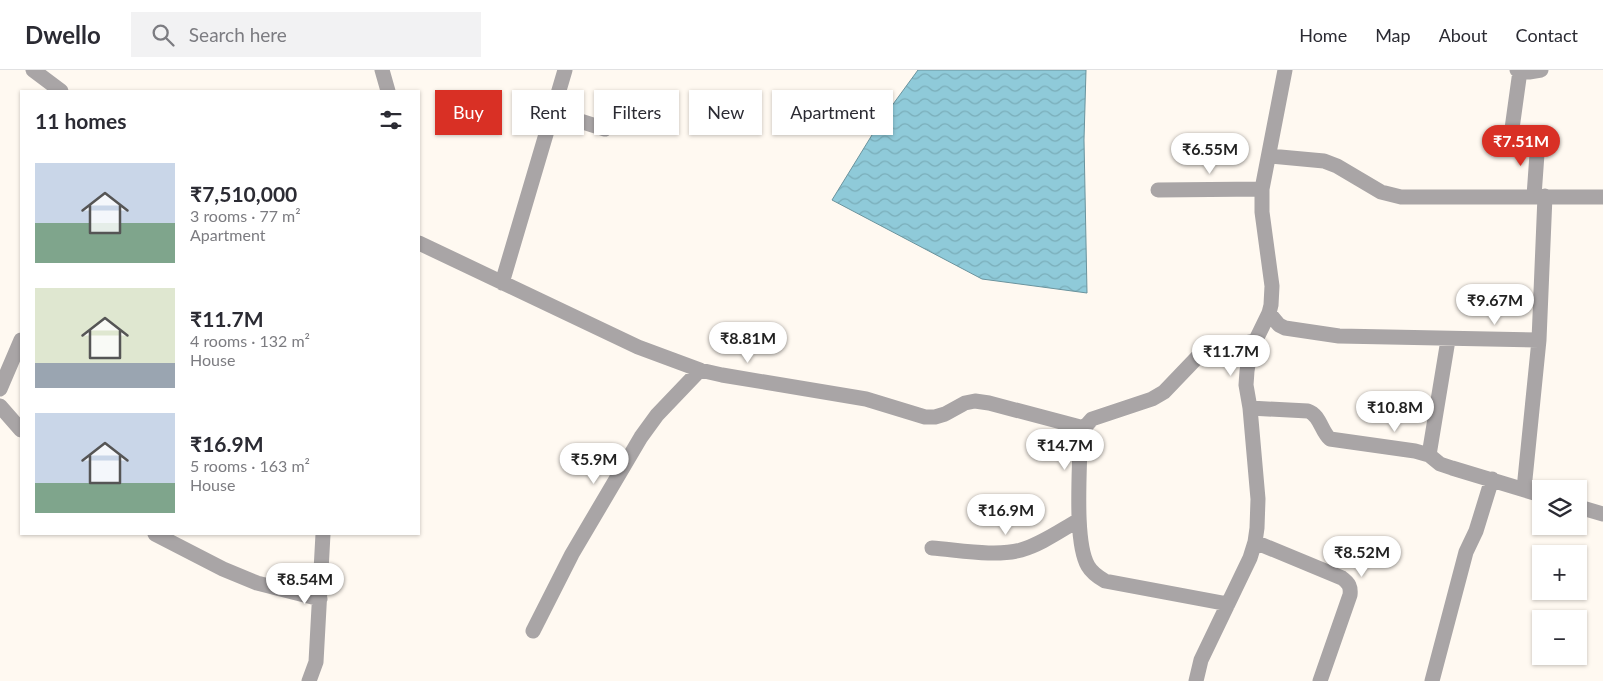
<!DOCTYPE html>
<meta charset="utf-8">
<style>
:root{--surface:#fff;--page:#f2f2f3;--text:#2b2b33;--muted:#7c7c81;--line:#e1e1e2;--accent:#d93025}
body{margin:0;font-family:Lato,sans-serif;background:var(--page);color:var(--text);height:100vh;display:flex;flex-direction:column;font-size:19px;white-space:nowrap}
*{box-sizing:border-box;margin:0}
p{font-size:16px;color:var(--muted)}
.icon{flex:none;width:28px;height:28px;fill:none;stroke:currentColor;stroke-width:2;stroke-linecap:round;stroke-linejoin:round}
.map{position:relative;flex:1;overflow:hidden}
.details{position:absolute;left:20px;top:20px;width:400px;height:445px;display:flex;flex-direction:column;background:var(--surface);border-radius:0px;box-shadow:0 1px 4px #0004}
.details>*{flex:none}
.top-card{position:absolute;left:435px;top:20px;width:475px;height:45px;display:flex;gap:10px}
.buttons{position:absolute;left:1532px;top:410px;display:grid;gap:10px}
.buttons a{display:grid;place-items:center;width:55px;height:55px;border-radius:0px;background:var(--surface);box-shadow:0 1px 4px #0004;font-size:25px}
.price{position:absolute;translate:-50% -42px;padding:0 11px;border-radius:18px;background:#fff;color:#222;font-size:16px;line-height:32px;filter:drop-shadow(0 1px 2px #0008)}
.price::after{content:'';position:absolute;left:50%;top:30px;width:15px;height:11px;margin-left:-8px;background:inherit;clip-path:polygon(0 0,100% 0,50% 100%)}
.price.active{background:var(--accent);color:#fff}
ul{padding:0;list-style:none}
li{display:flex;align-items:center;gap:15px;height:125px;padding:0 15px}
li span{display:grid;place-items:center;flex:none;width:140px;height:100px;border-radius:0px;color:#555}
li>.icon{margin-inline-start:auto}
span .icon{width:60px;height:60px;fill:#fffc;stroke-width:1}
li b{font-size:21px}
h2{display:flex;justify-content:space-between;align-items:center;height:60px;padding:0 15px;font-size:21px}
.chip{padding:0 18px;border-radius:0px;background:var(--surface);box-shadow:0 1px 4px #0004;font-size:18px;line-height:45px}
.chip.active{background:var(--accent);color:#fff}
header{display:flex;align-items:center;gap:30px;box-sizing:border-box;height:70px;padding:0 25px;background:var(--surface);border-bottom:1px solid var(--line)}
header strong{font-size:24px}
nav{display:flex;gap:28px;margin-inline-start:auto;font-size:18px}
.search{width:350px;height:45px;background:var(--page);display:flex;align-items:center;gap:12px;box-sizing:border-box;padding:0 18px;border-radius:0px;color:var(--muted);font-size:19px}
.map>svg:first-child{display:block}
</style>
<header>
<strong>Dwello</strong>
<div class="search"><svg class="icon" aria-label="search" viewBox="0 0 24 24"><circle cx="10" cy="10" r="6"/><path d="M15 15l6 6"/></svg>Search here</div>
<nav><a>Home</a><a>Map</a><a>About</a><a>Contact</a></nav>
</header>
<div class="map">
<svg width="1603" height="611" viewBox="0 0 1603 611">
<defs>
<pattern id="water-waves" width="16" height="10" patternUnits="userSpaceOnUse" patternTransform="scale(1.25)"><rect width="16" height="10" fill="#8fcad9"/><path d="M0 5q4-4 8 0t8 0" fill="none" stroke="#7aadb9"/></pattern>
</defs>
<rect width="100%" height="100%" fill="#fff9f1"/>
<!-- water -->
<path fill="url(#water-waves)" stroke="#6a939d" d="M918,0H1086L1084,70L1087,223L982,209L832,130L880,52Z"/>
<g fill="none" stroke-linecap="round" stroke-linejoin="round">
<!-- minor -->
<path stroke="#a9a5a6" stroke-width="15" d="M33,0L61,21
M382,0L388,21
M1517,0L1529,2L1541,0
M552,42L605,59
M1510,73L1520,1
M1269,86L1324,91L1337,96L1381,122L1401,127H1603
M1158,120L1262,119
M1534,126L1538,70
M419,173L638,277L700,300L722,305L866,329L925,347H935L945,344L965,333L975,331L989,333L1084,358
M502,213L565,0
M1269,243L1279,255L1285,258L1339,266L1539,270L1524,419
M1539,270L1545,126
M0,319L21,270
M0,336L21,360
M1250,338L1308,341C1320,345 1321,361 1330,369L1415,381L1429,385L1440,394L1452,398L1541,425
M1429,385L1448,270
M1579,437L1603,444
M155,464L223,499L257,513L320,529
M1255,472L1342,508C1349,513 1351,517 1350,525L1320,611
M932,478C959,480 996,487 1021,480C1042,474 1061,460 1079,450
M1228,534L1105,511C1098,507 1092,503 1088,496C1074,472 1080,399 1080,370L1084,358L1092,349L1152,329L1164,322L1209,275L1232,276L1254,271
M533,561L572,484L641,367L657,345L700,300
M309,611L316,592L323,464
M1196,611L1201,590L1250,488L1255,472L1257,458L1258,429L1250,338L1246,315L1247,301L1250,282L1269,243L1271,235L1272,216L1262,142V119L1285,0
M1432,611L1466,482L1476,461L1492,409"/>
</g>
</svg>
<div class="buttons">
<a><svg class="icon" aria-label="layers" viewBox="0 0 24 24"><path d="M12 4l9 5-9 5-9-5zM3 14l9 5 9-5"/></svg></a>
<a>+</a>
<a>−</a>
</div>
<b class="price active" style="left:1521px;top:97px">₹7.51M</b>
<b class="price" style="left:1210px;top:105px">₹6.55M</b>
<b class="price" style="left:1495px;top:256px">₹9.67M</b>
<b class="price" style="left:748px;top:294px">₹8.81M</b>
<b class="price" style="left:1231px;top:307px">₹11.7M</b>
<b class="price" style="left:1395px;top:363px">₹10.8M</b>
<b class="price" style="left:1065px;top:401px">₹14.7M</b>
<b class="price" style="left:594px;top:415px">₹5.9M</b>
<b class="price" style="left:1006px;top:466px">₹16.9M</b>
<b class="price" style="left:1362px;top:508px">₹8.52M</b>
<b class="price" style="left:305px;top:535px">₹8.54M</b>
<div class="top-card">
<a class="chip active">Buy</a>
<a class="chip">Rent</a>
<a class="chip">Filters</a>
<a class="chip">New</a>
<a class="chip">Apartment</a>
</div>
<section class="details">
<h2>11 homes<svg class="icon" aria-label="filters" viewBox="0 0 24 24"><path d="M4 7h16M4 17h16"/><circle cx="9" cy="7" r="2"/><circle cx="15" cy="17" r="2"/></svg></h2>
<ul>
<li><span style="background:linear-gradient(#c9d6e8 60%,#7fa58c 0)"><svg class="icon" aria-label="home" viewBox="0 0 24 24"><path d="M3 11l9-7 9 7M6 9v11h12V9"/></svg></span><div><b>₹7,510,000</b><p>3 rooms · 77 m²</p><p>Apartment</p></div></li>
<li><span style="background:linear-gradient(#dfe7d0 75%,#9aa5b1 0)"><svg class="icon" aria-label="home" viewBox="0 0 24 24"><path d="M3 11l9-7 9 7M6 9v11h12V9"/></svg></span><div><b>₹11.7M</b><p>4 rooms · 132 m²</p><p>House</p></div></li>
<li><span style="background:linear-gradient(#c9d6e8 70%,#7fa58c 0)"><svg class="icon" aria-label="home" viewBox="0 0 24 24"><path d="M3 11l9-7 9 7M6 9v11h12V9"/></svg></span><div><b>₹16.9M</b><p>5 rooms · 163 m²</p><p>House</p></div></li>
</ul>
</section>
</div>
